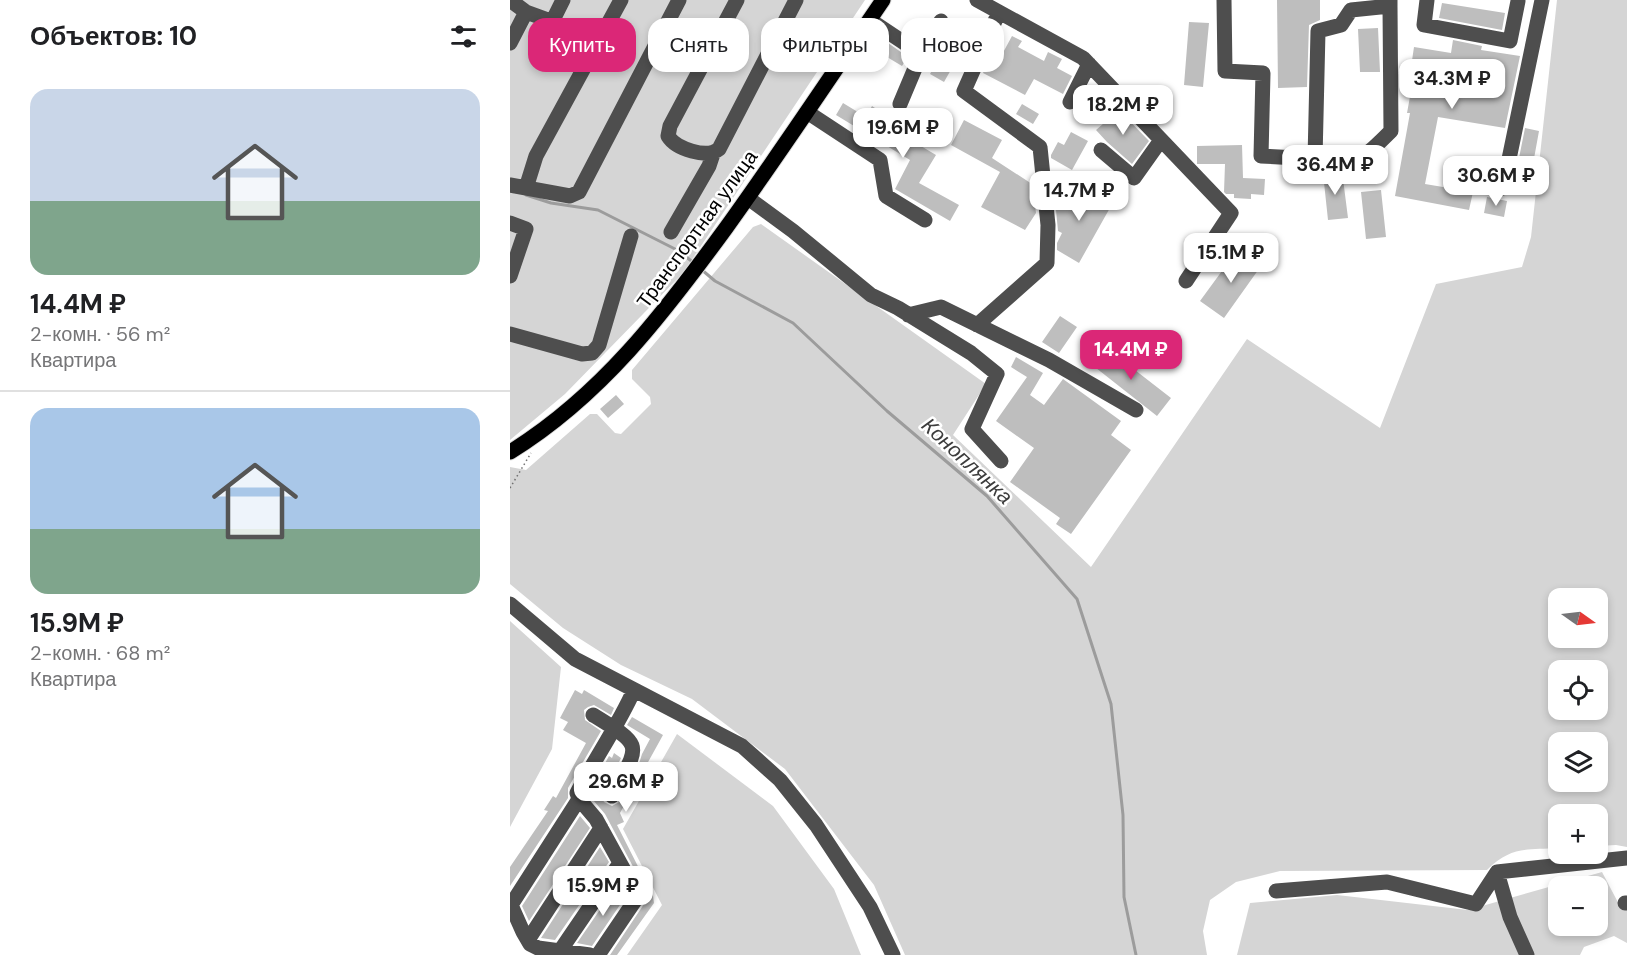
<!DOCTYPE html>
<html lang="ru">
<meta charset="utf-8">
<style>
:root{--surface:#fff;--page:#f2f2f2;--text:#202124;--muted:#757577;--line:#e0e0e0;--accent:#db2777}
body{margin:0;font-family:"DM Sans",sans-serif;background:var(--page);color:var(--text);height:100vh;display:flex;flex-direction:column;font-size:22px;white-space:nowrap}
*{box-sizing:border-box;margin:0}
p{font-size:20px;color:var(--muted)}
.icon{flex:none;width:33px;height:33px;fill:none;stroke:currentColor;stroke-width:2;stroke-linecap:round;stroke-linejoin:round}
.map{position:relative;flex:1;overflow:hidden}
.panel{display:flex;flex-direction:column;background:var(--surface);width:510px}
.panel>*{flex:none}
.banner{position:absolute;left:18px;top:18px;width:570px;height:54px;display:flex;gap:12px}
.needle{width:39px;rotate:104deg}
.tools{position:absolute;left:1038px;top:588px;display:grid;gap:12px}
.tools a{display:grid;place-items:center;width:60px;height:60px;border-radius:12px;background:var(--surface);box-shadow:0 3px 9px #0003;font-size:30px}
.price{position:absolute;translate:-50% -51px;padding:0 14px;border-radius:12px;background:#fff;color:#222;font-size:20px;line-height:39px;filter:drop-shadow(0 2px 3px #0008)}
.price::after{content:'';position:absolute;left:50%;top:36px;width:18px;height:14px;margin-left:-9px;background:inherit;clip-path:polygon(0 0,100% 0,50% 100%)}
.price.on{background:var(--accent);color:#fff}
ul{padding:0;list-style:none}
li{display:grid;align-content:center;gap:12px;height:318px;padding:0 30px}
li+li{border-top:2px solid var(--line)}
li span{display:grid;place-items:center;height:186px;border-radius:18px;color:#555}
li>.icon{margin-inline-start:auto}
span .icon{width:108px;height:108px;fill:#fffc;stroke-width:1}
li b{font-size:26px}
h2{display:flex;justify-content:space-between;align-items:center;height:72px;padding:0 30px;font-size:26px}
.pill{padding:0 21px;border-radius:18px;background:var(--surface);box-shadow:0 3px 9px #0003;font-size:21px;line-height:54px}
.pill.on{background:var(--accent);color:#fff}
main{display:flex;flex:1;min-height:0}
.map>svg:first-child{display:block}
</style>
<main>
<section class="panel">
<h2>Объектов: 10<svg class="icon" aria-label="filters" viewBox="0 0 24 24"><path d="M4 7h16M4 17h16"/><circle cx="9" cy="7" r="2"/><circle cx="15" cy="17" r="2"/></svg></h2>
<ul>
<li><span style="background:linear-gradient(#c9d6e8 60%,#7fa58c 0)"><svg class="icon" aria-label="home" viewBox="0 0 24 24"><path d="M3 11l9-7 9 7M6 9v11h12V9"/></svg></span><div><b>14.4M ₽</b><p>2-комн. · 56 m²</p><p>Квартира</p></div></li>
<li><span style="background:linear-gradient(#a9c7e8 65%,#7fa58c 0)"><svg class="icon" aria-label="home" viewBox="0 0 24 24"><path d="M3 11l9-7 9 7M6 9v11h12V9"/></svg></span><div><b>15.9M ₽</b><p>2-комн. · 68 m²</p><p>Квартира</p></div></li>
</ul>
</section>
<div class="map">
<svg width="1117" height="955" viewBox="0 0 1117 955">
<rect width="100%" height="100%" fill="#fff"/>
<!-- green -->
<path fill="#d5d5d5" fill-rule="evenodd" d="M0,0H355L173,273L55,394L0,440Z
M1047,0H1117V847L1106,845L1088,846V814H1048V848C1017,850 1001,846 977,870L770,871L726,882L700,900L693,931L697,955H395L364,885L275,769L182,699L111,665L53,628L0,584V467L16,470L80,414H87L105,433L111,434L141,404L140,397L122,379V370L243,227L251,224L476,384L443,435L581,567L737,339L870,428L926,284L1012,267L1021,237ZM1048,598H1088V638H1048ZM1048,670H1088V710H1048ZM1048,742H1088V782H1048Z
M0,621L51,667L42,749L0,827Z
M167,734L263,806L324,889L351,955H117L152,905L113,829Z
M1092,872L1112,910L1117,909V943L1104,936L1074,947L1070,955H727L740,903L827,895L958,910ZM1048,886H1088V926H1048Z"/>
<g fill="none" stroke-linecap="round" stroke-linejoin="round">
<!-- stream -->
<path stroke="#9c9c9c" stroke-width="3" d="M16,195L41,203L88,210L169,251L185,264
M192,270L205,281L283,323L377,411L477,496L567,599L601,704L613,815L614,897L626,955"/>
</g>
<!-- building -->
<path fill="#bebebe" d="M767,0H810V20L799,25L797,87L768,88Z
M932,3L995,13L992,30L929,18Z
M679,22L699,23L693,87L674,85Z
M868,28L870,72H850L848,29Z
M451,33L459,38L434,82L420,74L442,34L448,38Z
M502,36L512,41L508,47L534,61L538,52L552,59L547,68L562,76L553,94L524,79L515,95L473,73L480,56L489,60Z
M943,40L972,46L971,50L1010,56L995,128L928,117L915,184L963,192L959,210L885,196L900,113H897L904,75L900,74L904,47L941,53Z
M378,43L398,57L392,66L372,54Z
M578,88L600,100L592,115L575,106L577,102L572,99Z
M333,103L356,117L362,106L371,112L369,115L381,123L379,127L426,155L409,183L449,205L440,221L385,189L400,160L326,115Z
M512,104L529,114L523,124L506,114Z
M405,109L425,120L420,129L400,119Z
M609,110L639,141L622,164L597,142L586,130Z
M454,120L492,140L482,158L522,184L526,213L515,230L471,207L490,172L441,145Z
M1015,128L1029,131L1021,175L1006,173Z
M561,132L578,141L562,170L541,158V155L548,142L554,145Z
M732,145L733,178L755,179L754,195L741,194V199L724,198V194H716L714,192L715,164H687V146Z
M832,171L838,218L818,220L813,173Z
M561,184L601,206L569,263L547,250V243L552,233L548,231L546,210Z
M871,190L876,237L856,239L851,192Z
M977,197L997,201L994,217L974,213Z
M728,249L751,266L714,318L690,301Z
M550,316L567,327L549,353L532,342Z
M594,346L661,398L647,416L581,364Z
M506,357L533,373L520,395L534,405L553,379L611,421L601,435L621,450L561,534L546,524L550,518L500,482L524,448L486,421L517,377L501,367Z
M106,395L114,404L98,418L90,409Z
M65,690L72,694L74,690L104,708L101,715L84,705L78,707L74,710L75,720L91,731L58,788V798L0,886V867L38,811L34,810L43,796L46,798L76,743L53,730L58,722L50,718Z
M122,717L153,735L110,813L114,822L107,825L143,896L144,903L107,955H100L134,904L136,891L95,814L78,794L99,756L102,758L104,753L111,758L92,797L94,802L102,806L111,801L127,770L132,754L140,739L117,725Z
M70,816L80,828L19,921L12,906Z
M90,847L99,862L45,940L31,938Z
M109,882L116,896L82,946L67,943Z"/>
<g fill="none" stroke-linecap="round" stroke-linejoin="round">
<!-- major casing -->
<g stroke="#dbdbdb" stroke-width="17">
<path id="major" d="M0,452C91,396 154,313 216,228C270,153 321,76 373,0"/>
</g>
<!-- path -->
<path stroke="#707070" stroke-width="1.5" stroke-dasharray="1.5 3" stroke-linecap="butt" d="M0,488L21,453"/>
<!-- minor -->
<path stroke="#4e4e4e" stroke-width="15" d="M0,0L16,12L38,20L44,18L53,0
M227,0L160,126L158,136C166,149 197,159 209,149L286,0
M467,0L573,58L721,213L676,281
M714,0L715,71L753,73L751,156L805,159
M880,0V6L881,131C852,160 846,166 805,159L808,31L831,25L841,10L880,6
M917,0L914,25L1000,41L1008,1
M360,20L411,54L431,21
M0,43L16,12
M560,102L579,64
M390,104L411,54
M297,112L370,160L376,196L415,220
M591,150L624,178L651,140
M963,181L993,188L1032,0
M0,185L60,196L69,192L169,0
M16,188L26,156L111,0
M238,198L283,231L361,295L388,308L461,353L487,374L462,429L491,461
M0,223L16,229L0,276
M161,232L199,166L203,154
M398,315L431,307L539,360L626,410
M467,325L537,263L538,225L530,147L454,91L489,12
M0,334L72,354L82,353L89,345L121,236
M0,604L65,659L232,746L270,780L306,825L360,907L383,955
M83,715C135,747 130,743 102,796
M69,799L1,905L13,932L20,944L28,948L80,955
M987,872L1000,917L1017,955
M766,891L877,882L966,904L987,872L1117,858
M1115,903H1117
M18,940L91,828
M50,951L110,863
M88,955L126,899V892L86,819L69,799L67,793C85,758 108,726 124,690"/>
<!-- major -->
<use href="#major" stroke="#000" stroke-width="15"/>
</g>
<g text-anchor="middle" stroke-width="5" stroke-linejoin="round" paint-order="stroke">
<!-- street labels -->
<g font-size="20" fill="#000" stroke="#fff">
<text transform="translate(187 229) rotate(-54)" y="7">Транспортная улица</text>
</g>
<!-- water labels -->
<g font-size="21" font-style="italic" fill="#3d3d3d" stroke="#fff">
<text transform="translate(457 461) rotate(43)" y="7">Коноплянка</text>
</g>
</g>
</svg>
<div class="tools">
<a><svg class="needle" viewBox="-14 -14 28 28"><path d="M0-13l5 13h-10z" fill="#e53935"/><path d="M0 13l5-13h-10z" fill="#757577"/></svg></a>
<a><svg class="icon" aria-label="locate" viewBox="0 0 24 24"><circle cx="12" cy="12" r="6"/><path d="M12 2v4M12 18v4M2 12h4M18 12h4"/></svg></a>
<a><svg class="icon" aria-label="layers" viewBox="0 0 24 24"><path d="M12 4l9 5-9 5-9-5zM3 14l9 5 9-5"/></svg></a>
<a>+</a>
<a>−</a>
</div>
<b class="price" style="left:942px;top:110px">34.3M ₽</b>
<b class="price" style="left:613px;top:136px">18.2M ₽</b>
<b class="price" style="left:393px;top:159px">19.6M ₽</b>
<b class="price" style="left:825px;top:196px">36.4M ₽</b>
<b class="price" style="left:986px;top:207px">30.6M ₽</b>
<b class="price" style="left:569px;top:222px">14.7M ₽</b>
<b class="price" style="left:721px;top:284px">15.1M ₽</b>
<b class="price on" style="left:621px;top:381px">14.4M ₽</b>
<b class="price" style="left:116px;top:813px">29.6M ₽</b>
<b class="price" style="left:93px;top:917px">15.9M ₽</b>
<div class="banner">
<a class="pill on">Купить</a>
<a class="pill">Снять</a>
<a class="pill">Фильтры</a>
<a class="pill">Новое</a>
</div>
</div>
</main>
